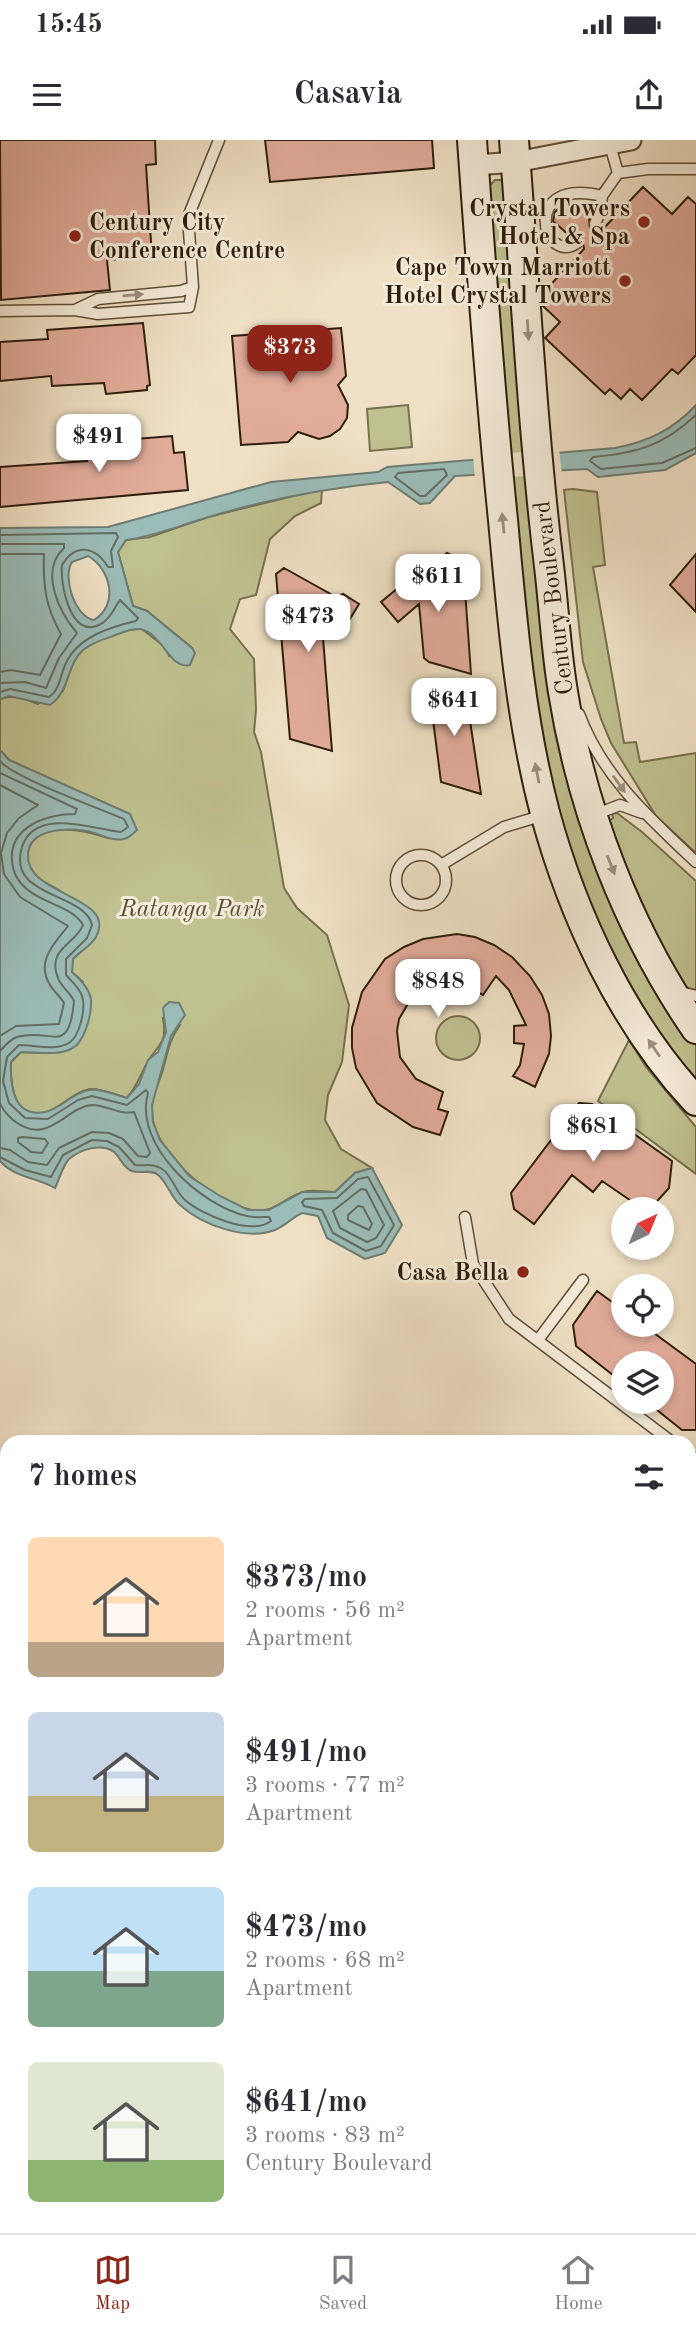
<!DOCTYPE html>
<meta charset="utf-8">
<style>
:root{--surface:#fff;--page:#f2f2f3;--text:#2b2b33;--muted:#7c7c81;--line:#e1e1e2;--accent:#8f2418}
body{margin:0;font-family:"Old Standard TT",serif;background:var(--page);color:var(--text);height:100vh;display:flex;flex-direction:column;font-size:26px;white-space:nowrap}
*{box-sizing:border-box;margin:0}
p{font-size:23px;color:var(--muted)}
.icon{flex:none;width:38px;height:38px;fill:none;stroke:currentColor;stroke-width:2;stroke-linecap:round;stroke-linejoin:round}
.map{position:relative;flex:1;overflow:hidden}
.drawer{position:absolute;left:0px;top:1295px;width:696px;height:798px;display:flex;flex-direction:column;background:var(--surface);border-radius:21px 21px 0 0;box-shadow:0 4px 10px #0003}
.drawer>*{flex:none}
.needle{width:46px;rotate:43deg}
.tools{position:absolute;left:611px;top:1057px;display:grid;gap:14px}
.tools a{display:grid;place-items:center;width:63px;height:63px;border-radius:50%;background:var(--surface);box-shadow:0 4px 10px #0003;font-size:35px}
.price{position:absolute;translate:-50% -60px;padding:0 16px;border-radius:14px;background:#fff;color:#222;font-size:23px;line-height:46px;filter:drop-shadow(0 2px 4px #0008)}
.price::after{content:'';position:absolute;left:50%;top:42px;width:21px;height:16px;margin-left:-10px;background:inherit;clip-path:polygon(0 0,100% 0,50% 100%)}
.price.active{background:var(--accent);color:#fff}
ul{padding:0;list-style:none}
li{display:flex;align-items:center;gap:21px;height:175px;padding:0 28px}
li span{display:grid;place-items:center;flex:none;width:196px;height:140px;border-radius:10px;color:#555}
li>.icon{margin-inline-start:auto}
span .icon{width:84px;height:84px;fill:#fffc;stroke-width:1}
li b{font-size:30px}
h2{display:flex;justify-content:space-between;align-items:center;height:84px;padding:0 28px;font-size:30px}
.status{display:flex;justify-content:space-between;align-items:center;height:49px;padding:0 35px;background:var(--surface);direction:ltr}
.status svg{height:19px;fill:currentColor}
header{display:flex;justify-content:space-between;align-items:center;height:91px;padding:0 28px;background:var(--surface);font-size:32px;font-weight:700}
.menu{display:flex;justify-content:space-around;align-items:center;height:98px;border-top:2px solid var(--line);background:var(--surface);font-size:19px;color:var(--muted)}
.menu a{display:grid;justify-items:center;gap:4px}
.menu .active{color:var(--accent)}
.map>svg:first-child{display:block}
</style>
<div class="status"><b>15:45</b><svg viewBox="0 0 49 12"><path d="M0 12V9h3v3zM5 12V6h3v6zM10 12V3h3v9zM15 12V0h3v12zM26 1h20v11H26zM47 4h2v5h-2z"/></svg></div>
<header><svg class="icon" aria-label="menu" viewBox="0 0 24 24"><path d="M4 6h16M4 12h16M4 18h16"/></svg>Casavia<svg class="icon" aria-label="share" viewBox="0 0 24 24"><path d="M12 15V3M7 8l5-5 5 5M5 13v7h14v-7"/></svg></header>
<div class="map">
<svg width="696" height="2093" viewBox="0 0 696 2093">
<rect width="100%" height="100%" fill="#f0e1c6"/>
<filter id="stains"><feTurbulence type="fractalNoise" baseFrequency=".00286" numOctaves="4"/><feColorMatrix values="0 0 0 0 .2 0 0 0 0 .09 0 0 0 0 .02 0 0 0 .5 -.17"/></filter>
<radialGradient id="worn" r=".72"><stop offset=".6" stop-color="#630" stop-opacity="0"/><stop offset="1" stop-color="#630" stop-opacity=".3"/></radialGradient>
<!-- green -->
<path fill="#c0c190" stroke="#76704e" stroke-width="2" d="M495,40H504L553,553L684,889L696,905V944L662,902L612,815L589,766L568,710L538,608L495,191L499,157L489,57L490,45Z
M408,265L412,307L370,311L367,269Z
M322,349L321,363L295,376L270,399L256,455L240,459L230,489L254,519L256,570L254,592L261,612L284,748L297,768L327,795L349,865L342,922L328,955L325,980L341,1009L372,1028L355,1033L335,1052C325,1052 312,1049 303,1052C282,1058 274,1076 248,1069C210,1060 147,1008 152,965C153,953 160,941 163,929C168,912 169,900 180,885L163,878C168,906 157,904 147,923C140,936 137,946 127,958C116,955 101,948 90,949C73,952 63,966 47,972C14,983 10,944 11,922L21,912L40,913L83,842L72,832L73,819L95,798C86,785 76,765 64,754C53,744 38,743 30,728C27,722 27,714 29,708C41,679 87,691 108,698L130,674L9,620L0,610V559C14,554 25,559 38,564L63,551C68,538 72,519 83,510C96,499 125,488 142,489L166,508L169,516L192,508L147,471L133,466L118,412L126,400L150,397L208,377Z
M573,349L597,352L605,425L593,427L624,603L636,602L640,622L696,613V713L656,676L611,603L601,579L583,522L564,350Z
M617,673L642,692L696,741V850L685,847L650,795L607,682L613,678L612,674Z
M436 898a22 22 0 1 1 44 0a22 22 0 1 1-44 0Z
M629,900L646,927L696,987V1034L598,961Z"/>
<!-- water -->
<path fill="#9bbdb9" stroke="#6f7d74" stroke-width="2" fill-rule="evenodd" d="M696,265V313L665,330L598,337L587,329L455,336L430,363L420,364L388,342C327,348 268,359 209,377C181,385 155,396 126,400L118,412L133,466L147,471L192,508L195,513L190,525C169,530 163,493 140,489C131,488 121,493 113,496C104,499 91,503 83,510C66,525 70,552 50,565L9,556L0,559V388L108,387L271,342L378,332L387,327L615,308C647,302 673,290 696,265ZM88,416C111,429 119,465 94,480C75,477 62,437 72,422Z
M0,610L9,620L130,674L137,690C134,693 128,698 124,699C111,702 99,693 87,691C68,688 29,688 28,714C25,757 118,755 96,797C91,806 80,811 73,819L72,832C80,839 89,848 91,859C92,873 85,903 71,909C57,916 36,912 21,912L11,922C10,945 13,978 45,972C61,969 72,953 89,950C100,948 116,955 127,958L139,944L148,920L158,912L166,892L163,868L169,862L179,863L185,875L171,896L152,965L153,982L160,1000L189,1036L220,1056L248,1070H269L302,1052H335L355,1033L372,1028L402,1085L385,1113L365,1119L327,1098L318,1076L302,1073C293,1077 285,1086 275,1090C246,1101 202,1085 180,1065C171,1057 167,1042 158,1035C152,1029 140,1034 132,1031C123,1028 121,1018 114,1012C101,1003 81,1009 69,1019C63,1025 59,1040 55,1048C36,1037 15,1038 0,1021Z"/>
<!-- pier -->
<path fill="#f0e1c6" d="M559,309L562,335L475,338L473,316Z"/>
<g fill="none" stroke-linecap="round" stroke-linejoin="round">
<!-- shore -->
<path stroke="#646e63" stroke-width="2" d="M696,275C663,306 637,313 593,317L590,321L601,329L662,323L696,308
M444,329L447,335L425,356H420L395,337L398,333Z
M0,395L116,393L118,397L111,411L113,427H108C96,407 76,402 62,425C60,443 70,499 99,485C110,480 114,468 120,460L138,478L136,481C110,487 78,497 66,523C60,535 60,550 49,557L10,549L0,552
M0,404H64V408C39,431 59,472 77,493L59,518L46,548L25,542L0,543
M0,414H44C43,445 45,466 61,494L40,535L11,530L0,532
M0,621C14,638 99,668 124,679L128,687L121,692C95,690 35,666 22,707C6,758 85,752 92,785L87,798L66,819V835C72,842 79,847 82,856C86,868 80,896 69,903C57,911 33,905 19,905L7,917L3,941L9,963L25,978L48,979L78,960L92,956L127,965L146,950L148,953C133,1005 201,1066 247,1076C254,1078 262,1077 269,1077L271,1081C251,1096 202,1075 185,1060C175,1051 172,1035 162,1029C154,1023 144,1026 135,1025L119,1007L107,1001L92,1000L63,1015L51,1037L25,1030L0,1017
M0,633L77,669L75,674C42,674 0,691 15,734C29,764 70,762 83,785C76,804 46,809 58,838C61,847 70,852 74,861C69,918 51,887 17,897C10,899 5,906 0,911
M0,645L38,665L19,678L7,693L1,713L4,734L20,757L68,786C55,803 35,821 50,845C54,852 60,856 64,863L59,884L16,886L0,896
M0,963C3,971 7,974 13,980C48,1008 65,967 92,965C107,965 119,975 134,972L150,1013L147,1017L138,1016L123,999L109,993L92,992L59,1008L47,1025L28,1022L10,1010L0,1008
M22,997L45,999L48,1003L42,1013L31,1012L18,1002V998Z
M368,1037L394,1085L381,1106L366,1111L333,1093L322,1070L304,1066L302,1062L305,1059L337,1058L358,1039Z
M361,1049L366,1050L384,1085L376,1098L367,1102L340,1088L333,1071Z
M358,1066L363,1067L372,1084L369,1090L348,1080V1075Z"/>
</g>
<!-- building -->
<path fill="#e2ac9b" stroke="#2d1e0d" stroke-width="2" d="M0,0H155L156,24L146,25L152,117L107,120L110,150L1,160Z
M265,0H432L434,28L270,42Z
M643,47L672,74L688,57L696,64V215L678,234L672,229L642,260L630,249L621,259L610,249L605,254L545,198L560,182L542,165V154L584,109L582,98L571,97L553,81L555,72L562,65L572,62L589,78L590,89L602,90Z
M143,183L150,245L147,246V250L106,254L104,243L52,246L51,236L0,241V202L48,199L47,190Z
M341,188L346,236L338,245L348,265L347,278L340,289L330,296L319,299L298,292L288,302L241,305L232,196Z
M172,296L174,313L184,312L188,350L0,367V327L87,321L86,303Z
M447,413L457,418L460,450H465L471,534L429,522L424,518L419,464L398,482L381,462L398,448L400,452Z
M696,414V472L670,445Z
M284,428L336,457L343,454L359,464L345,487L321,473L332,611L290,599L276,434Z
M428,541L466,554L481,654L441,642Z
M457,794L475,797L494,805L512,817L530,836L542,855L549,874L551,896L549,914L535,947L513,936L520,925L524,904L514,903V886L526,885L509,850L496,836L483,855L461,843L448,841L434,843L412,857L399,879L397,891L400,917L416,939L443,952L438,969L448,972L440,995L413,987L377,963L356,928L352,908V888L362,852L385,819L404,807L423,799Z
M579,963L592,964L672,1021L669,1048L650,1069H643L602,1041L593,1052L572,1035L534,1084L514,1069L511,1053Z
M597,1151L623,1170V1185H643L696,1224V1290H682L647,1262H662V1223H623V1243L576,1206L573,1185Z"/>
<g fill="none" stroke-linecap="round" stroke-linejoin="round">
<!-- service casing -->
<g stroke="#5e4f3b" stroke-width="13">
<path id="service" d="M610,5L618,33L648,29H696
M602,56L618,33
M577,103C544,127 518,36 602,56L600,72L595,84
M75,170L98,159L181,151L193,147
M0,171L75,170L98,174L189,167L193,147L188,77L219,0
M579,574C602,636 649,678 696,722
M594,675L620,665L642,673
M396 740a25 25 0 1 1 50 0a25 25 0 1 1-50 0Z
M441,725L504,687L544,675
M680,852L696,856
M465,1077L473,1124L509,1179L672,1302
M538,1200L583,1140
M690,1315L696,1320
M690,1358L696,1350
M690,1511L696,1516
M310,2086L317,2093
M271,2093L281,2086"/>
</g>
<!-- minor casing -->
<g stroke="#5e4f3b" stroke-width="23">
<path id="minor" d="M474,25L516,22L631,0"/>
</g>
<!-- secondary casing -->
<g stroke="#2d1e0d" stroke-width="32">
<path id="secondary" d="M472,0C481,127 490,253 503,380C512,478 520,578 545,673C573,776 623,883 696,961
M514,0C525,142 532,285 549,426C554,468 556,511 563,552C582,671 628,790 696,889"/>
</g>
<!-- motorway casing -->
<g stroke="#2d1e0d" stroke-width="40">
<path id="motorway" d="M0,1558L7,1561
M690,1647L696,1646
M690,1693H696
M0,1700H7
M0,1752L7,1751
M690,1752L696,1751
M690,1804L696,1803
M0,1810H7
M0,1942L7,1940"/>
</g>
<!-- service -->
<use href="#service" stroke="#f5ecda" stroke-width="10"/>
<!-- minor -->
<use href="#minor" stroke="#f5ecda" stroke-width="19"/>
<!-- secondary -->
<use href="#secondary" stroke="#f5ecda" stroke-width="28"/>
<!-- motorway -->
<use href="#motorway" stroke="#e8c083" stroke-width="37"/>
<!-- rail casing -->
<g stroke="#2d1e0d" stroke-width="8">
<path id="rail" d="M0,1473L7,1475
M690,1618L696,1623"/>
</g>
<!-- rail -->
<use href="#rail" stroke="#f5ecda" stroke-width="5" stroke-dasharray="16" stroke-linecap="butt"/>
</g>
<!-- one-way arrows -->
<defs><path id="oneway-solid" d="M-6-.8H1V-3.2L6.5 0L1 3.2V.8H-6Z" transform="scale(1.75)"/></defs>
<g fill="#9b8f7e">
<use href="#oneway-solid" transform="translate(133 155) rotate(-5)"/>
<use href="#oneway-solid" transform="translate(528 190) rotate(86)"/>
<use href="#oneway-solid" transform="translate(503 383) rotate(-96)"/>
<use href="#oneway-solid" transform="translate(537 633) rotate(-101)"/>
<use href="#oneway-solid" transform="translate(619 644) rotate(54)"/>
<use href="#oneway-solid" transform="translate(611 725) rotate(68)"/>
<use href="#oneway-solid" transform="translate(654 908) rotate(-124)"/>
</g>
<!-- markers -->
<g fill="#8f2418" stroke="#f5ecda" stroke-width="2.5">
<circle cx="644" cy="82" r="7"/>
<circle cx="75" cy="96" r="7"/>
<circle cx="625" cy="141" r="7"/>
<circle cx="523" cy="1132" r="7"/>
</g>
<g text-anchor="middle" stroke-width="6" stroke-linejoin="round" paint-order="stroke">
<!-- poi labels -->
<g font-size="24" font-weight="bold" fill="#2d1e0d" stroke="#f5ecda" text-anchor="end">
<text x="630" y="76">Crystal Towers<tspan x="630" dy="28">Hotel &amp; Spa</tspan></text>
<text x="89" y="90" text-anchor="start">Century City<tspan x="89" dy="28">Conference Centre</tspan></text>
<text x="611" y="135">Cape Town Marriott<tspan x="611" dy="28">Hotel Crystal Towers</tspan></text>
<text x="509" y="1140">Casa Bella</text>
</g>
<!-- street labels -->
<g font-size="24" fill="#2d1e0d" stroke="#f5ecda">
<text transform="translate(553 458) rotate(-97)" y="8">Century Boulevard</text>
</g>
<!-- park labels -->
<g font-size="24" font-style="italic" fill="#594f34" stroke="#f5ecda">
<text x="192" y="776">Ratanga Park</text>
</g>
</g>
<rect width="100%" height="100%" filter="url(#stains)"/>
<rect width="100%" height="100%" fill="url(#worn)"/>
</svg>
<div class="tools">
<a><svg class="needle" viewBox="-14 -14 28 28"><path d="M0-13l5 13h-10z" fill="#e53935"/><path d="M0 13l5-13h-10z" fill="#7c7c81"/></svg></a>
<a><svg class="icon" aria-label="locate" viewBox="0 0 24 24"><circle cx="12" cy="12" r="6"/><path d="M12 2v4M12 18v4M2 12h4M18 12h4"/></svg></a>
<a><svg class="icon" aria-label="layers" viewBox="0 0 24 24"><path d="M12 4l9 5-9 5-9-5zM3 14l9 5 9-5"/></svg></a>
</div>
<b class="price active" style="left:290px;top:245px">$373</b>
<b class="price" style="left:99px;top:334px">$491</b>
<b class="price" style="left:438px;top:474px">$611</b>
<b class="price" style="left:308px;top:514px">$473</b>
<b class="price" style="left:454px;top:598px">$641</b>
<b class="price" style="left:438px;top:879px">$848</b>
<b class="price" style="left:593px;top:1024px">$681</b>
<section class="drawer">
<h2>7 homes<svg class="icon" aria-label="filters" viewBox="0 0 24 24"><path d="M4 7h16M4 17h16"/><circle cx="9" cy="7" r="2"/><circle cx="15" cy="17" r="2"/></svg></h2>
<ul>
<li><span style="background:linear-gradient(#ffd9b3 75%,#b9a48a 0)"><svg class="icon" aria-label="home" viewBox="0 0 24 24"><path d="M3 11l9-7 9 7M6 9v11h12V9"/></svg></span><div><b>$373/mo</b><p>2 rooms · 56 m²</p><p>Apartment</p></div></li>
<li><span style="background:linear-gradient(#c9d6e8 60%,#c2b280 0)"><svg class="icon" aria-label="home" viewBox="0 0 24 24"><path d="M3 11l9-7 9 7M6 9v11h12V9"/></svg></span><div><b>$491/mo</b><p>3 rooms · 77 m²</p><p>Apartment</p></div></li>
<li><span style="background:linear-gradient(#bfe0f5 60%,#7fa58c 0)"><svg class="icon" aria-label="home" viewBox="0 0 24 24"><path d="M3 11l9-7 9 7M6 9v11h12V9"/></svg></span><div><b>$473/mo</b><p>2 rooms · 68 m²</p><p>Apartment</p></div></li>
<li><span style="background:linear-gradient(#dfe7d0 70%,#8fb573 0)"><svg class="icon" aria-label="home" viewBox="0 0 24 24"><path d="M3 11l9-7 9 7M6 9v11h12V9"/></svg></span><div><b>$641/mo</b><p>3 rooms · 83 m²</p><p>Century Boulevard</p></div></li>
</ul>
</section>
</div>
<nav class="menu">
<a class="active"><svg class="icon" aria-label="map" viewBox="0 0 24 24"><path d="M3 6l6-2 6 2 6-2v14l-6 2-6-2-6 2zM9 4v14M15 6v14"/></svg>Map</a>
<a><svg class="icon" aria-label="saved" viewBox="0 0 24 24"><path d="M7 4h10v16l-5-4-5 4z"/></svg>Saved</a>
<a><svg class="icon" aria-label="home" viewBox="0 0 24 24"><path d="M3 11l9-7 9 7M6 9v11h12V9"/></svg>Home</a>
</nav>
